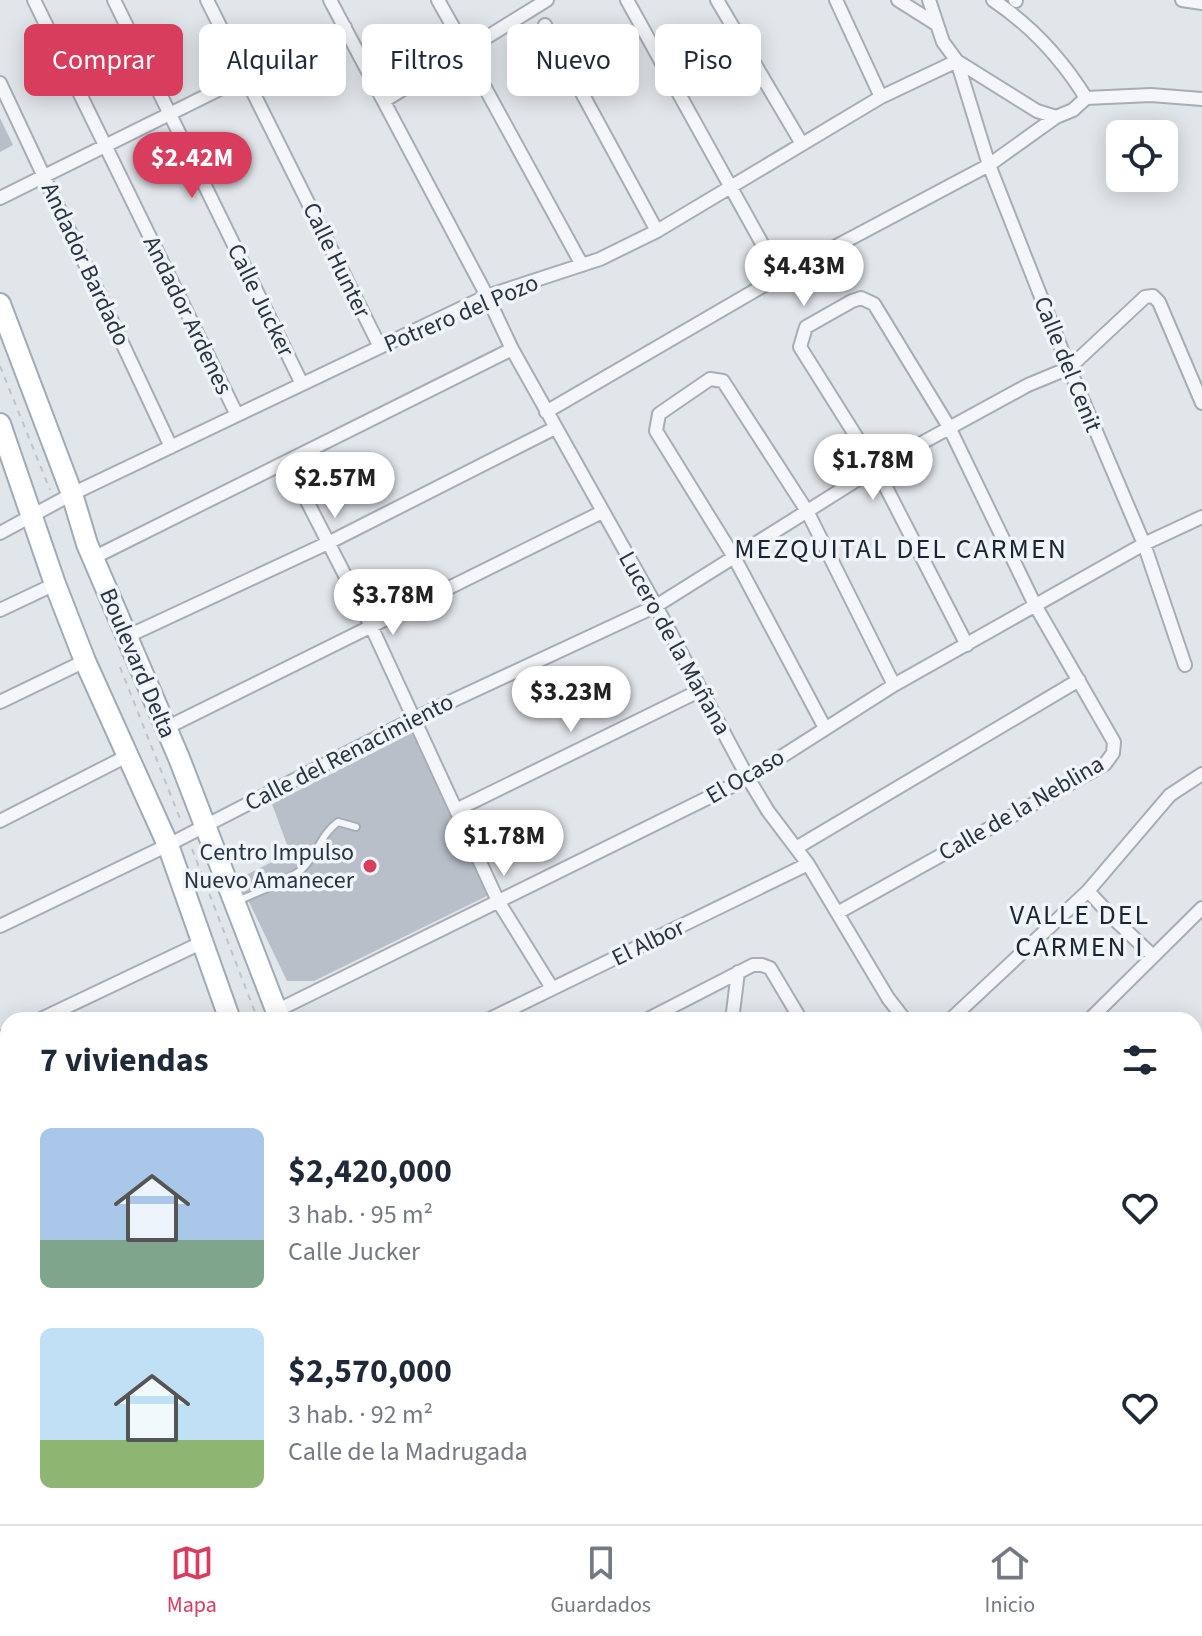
<!DOCTYPE html>
<html lang="es">
<meta charset="utf-8">
<style>
:root{--surface:#fff;--page:#f2f2f3;--text:#1f2937;--muted:#747a83;--line:#e0e1e3;--accent:#d93d5e}
body{margin:0;font-family:"Source Sans 3",sans-serif;background:var(--page);color:var(--text);height:100vh;display:flex;flex-direction:column;font-size:30px;white-space:nowrap}
*{box-sizing:border-box;margin:0}
p{font-size:26px;color:var(--muted)}
.icon{flex:none;width:44px;height:44px;fill:none;stroke:currentColor;stroke-width:2;stroke-linecap:round;stroke-linejoin:round}
.map{position:relative;flex:1;overflow:hidden}
.drawer{position:absolute;left:0px;top:1012px;width:1202px;height:512px;display:flex;flex-direction:column;background:var(--surface);border-radius:24px 24px 0 0;box-shadow:0 4px 20px #0003}
.drawer>*{flex:none}
.banner{position:absolute;left:24px;top:24px;width:800px;height:72px;display:flex;gap:16px}
.buttons{position:absolute;left:1106px;top:120px;display:grid;gap:16px}
.buttons a{display:grid;place-items:center;width:72px;height:72px;border-radius:12px;background:var(--surface);box-shadow:0 4px 20px #0003;font-size:40px}
.price{position:absolute;translate:-50% -68px;padding:0 18px;border-radius:28px;background:#fff;color:#222;font-size:26px;line-height:52px;filter:drop-shadow(0 2px 4px #0008)}
.price::after{content:'';position:absolute;left:50%;top:48px;width:24px;height:18px;margin-left:-12px;background:inherit;clip-path:polygon(0 0,100% 0,50% 100%)}
.price.active{background:var(--accent);color:#fff}
ul{padding:0;list-style:none}
li{display:flex;align-items:center;gap:24px;height:200px;padding:0 40px}
li span{display:grid;place-items:center;flex:none;width:224px;height:160px;border-radius:12px;color:#555}
li>.icon{margin-inline-start:auto}
span .icon{width:96px;height:96px;fill:#fffc;stroke-width:1}
li b{font-size:34px}
h2{display:flex;justify-content:space-between;align-items:center;height:96px;padding:0 40px;font-size:34px}
.tag{padding:0 28px;border-radius:12px;background:var(--surface);box-shadow:0 4px 20px #0003;font-size:28px;line-height:72px}
.tag.active{background:var(--accent);color:#fff}
.menu{display:flex;justify-content:space-around;align-items:center;height:112px;border-top:2px solid var(--line);background:var(--surface);font-size:22px;color:var(--muted)}
.menu a{display:grid;justify-items:center;gap:4px}
.menu .active{color:var(--accent)}
.map>svg:first-child{display:block}
</style>
<div class="map">
<svg width="1202" height="1524" viewBox="0 0 1202 1524">
<rect width="100%" height="100%" fill="#e1e6eb"/>
<!-- built -->
<path fill="#cfd5dd" d="M494,1516H690L692,1524H485L484,1519Z"/>
<g fill="none" stroke-linecap="round" stroke-linejoin="round">
<!-- stream -->
<path stroke="#99b6ce" stroke-width="4" d="M1168,1516L1173,1524"/>
</g>
<!-- building -->
<path fill="#b8bfc9" d="M0,118L13,145L0,152Z
M412,733L489,895L314,981H287L238,879L290,853L272,804Z"/>
<g fill="none" stroke-linecap="round" stroke-linejoin="round">
<!-- service casing -->
<g stroke="#a6adb6" stroke-width="10">
<path id="service" d="M238,901C256,892 289,881 302,869C317,855 321,834 338,822L356,827
M617,1516L620,1524
M671,1516L675,1524
M583,1524L603,1516"/>
</g>
<!-- minor casing -->
<g stroke="#a6adb6" stroke-width="16">
<path id="minor" d="M34,0L237,415
M114,0L302,384
M207,0L380,347
M330,0L487,296L512,349L656,606L748,778L768,811L808,864L888,998L905,1020
M438,0L466,50
M627,0L780,276
M717,0L802,144
M836,0L881,97
M898,0L936,24
M929,0L943,42L957,61L1037,111L1056,117L1073,110L1086,98C1062,59 1030,25 993,0
M1015,0L1016,1
M1182,0L1202,3
M545,25L657,231
M957,61L989,165L1069,368L1144,544L1185,665
M478,75L582,265
M0,83L171,447
M1086,98L1151,95L1202,99
M384,101L547,0
M0,198L345,27
M546,412L780,276L989,165L1056,117
M287,462L372,628L498,901L552,988
M0,533L72,494L487,296L600,259L657,231L881,97L957,61
M93,558L512,349
M0,610L55,584
M126,637L330,542L555,428
M0,702L85,661
M166,728L602,512
M825,728L734,557L656,431L659,414L710,379L723,381L807,511L894,685
M456,810L701,690
M0,821L129,755
M796,848L1079,680
M1088,891L1113,918L1153,956
M839,912L1105,764L1113,753L1114,742L1035,605L949,427L874,304L861,298L852,301L806,327L800,347L876,468L967,645
M0,926L168,845L413,719L656,606L876,468L1028,385L1069,368L1145,297L1153,296L1159,302L1202,403
M276,1011L748,778L894,685L1144,544L1202,517
M39,1020L203,942
M488,1020L808,864
M646,1020L753,965H762L770,968L801,1020
M732,1020L738,972
M950,1020L1088,891L1170,795L1202,774
M1089,1020L1202,908
M0,1038L8,1035
M0,1131L8,1148
M0,1265L8,1261
M851,1516L853,1524"/>
</g>
<!-- secondary casing -->
<g stroke="#a6adb6" stroke-width="22">
<path id="secondary" d="M1194,1449L1202,1446
M1194,1463L1202,1461
M869,1524L895,1516
M978,1524L1004,1516"/>
</g>
<!-- primary casing -->
<g stroke="#9fabb8" stroke-width="24">
<path id="primary" d="M0,304L72,494L87,544L179,758L280,1020
M0,424L55,584L85,661L168,845L230,1020
M416,1516L419,1524
M454,1516L457,1524"/>
</g>
<!-- path -->
<path stroke="#bfc4ca" stroke-width="2" stroke-dasharray="6 6" stroke-linecap="butt" d="M0,366L50,490
M120,667L181,821
M192,849L258,1020"/>
<!-- service -->
<use href="#service" stroke="#f4f6f9" stroke-width="6"/>
<!-- minor -->
<use href="#minor" stroke="#f4f6f9" stroke-width="12"/>
<!-- secondary -->
<use href="#secondary" stroke="#fff" stroke-width="18"/>
<!-- primary -->
<use href="#primary" stroke="#fff" stroke-width="20"/>
</g>
<!-- markers -->
<circle fill="#d93d5e" stroke="#f1f4f8" stroke-width="3" cx="370" cy="866" r="8"/>
<g text-anchor="middle" stroke-width="7" stroke-linejoin="round" paint-order="stroke">
<!-- street labels -->
<g font-size="24" fill="#283444" stroke="#f1f4f8">
<text transform="translate(337 260) rotate(64)" y="8">Calle Hunter</text>
<text transform="translate(86 264) rotate(65)" y="8">Andador Bardado</text>
<text transform="translate(261 300) rotate(64)" y="8">Calle Jucker</text>
<text transform="translate(461 313) rotate(-23)" y="8">Potrero del Pozo</text>
<text transform="translate(188 315) rotate(64)" y="8">Andador Ardenes</text>
<text transform="translate(1068 364) rotate(68)" y="8">Calle del Cenit</text>
<text transform="translate(675 643) rotate(61)" y="8">Lucero de la Mañana</text>
<text transform="translate(138 663) rotate(67)" y="8">Boulevard Delta</text>
<text transform="translate(349 752) rotate(-27)" y="8">Calle del Renacimiento</text>
<text transform="translate(745 776) rotate(-30)" y="8">El Ocaso</text>
<text transform="translate(1021 808) rotate(-30)" y="8">Calle de la Neblina</text>
<text transform="translate(648 942) rotate(-26)" y="8">El Albor</text>
</g>
<!-- poi labels -->
<g font-size="24" fill="#283444" stroke="#f1f4f8" text-anchor="end">
<text x="354" y="860">Centro Impulso<tspan x="354" dy="28">Nuevo Amanecer</tspan></text>
</g>
<!-- quarter labels -->
<g font-size="28" letter-spacing="2" fill="#1a2535" stroke="#f1f4f8">
<text x="901" y="558">MEZQUITAL DEL CARMEN</text>
<text x="1080" y="924">VALLE DEL<tspan x="1080" dy="32">CARMEN I</tspan></text>
</g>
</g>
</svg>
<div class="buttons">
<a><svg class="icon" aria-label="locate" viewBox="0 0 24 24"><circle cx="12" cy="12" r="6"/><path d="M12 2v4M12 18v4M2 12h4M18 12h4"/></svg></a>
</div>
<b class="price active" style="left:192px;top:200px">$2.42M</b>
<b class="price" style="left:804px;top:308px">$4.43M</b>
<b class="price" style="left:873px;top:502px">$1.78M</b>
<b class="price" style="left:335px;top:520px">$2.57M</b>
<b class="price" style="left:393px;top:637px">$3.78M</b>
<b class="price" style="left:571px;top:734px">$3.23M</b>
<b class="price" style="left:504px;top:878px">$1.78M</b>
<div class="banner">
<a class="tag active">Comprar</a>
<a class="tag">Alquilar</a>
<a class="tag">Filtros</a>
<a class="tag">Nuevo</a>
<a class="tag">Piso</a>
</div>
<section class="drawer">
<h2>7 viviendas<svg class="icon" aria-label="filters" viewBox="0 0 24 24"><path d="M4 7h16M4 17h16"/><circle cx="9" cy="7" r="2"/><circle cx="15" cy="17" r="2"/></svg></h2>
<ul>
<li><span style="background:linear-gradient(#a9c7e8 70%,#7fa58c 0)"><svg class="icon" aria-label="home" viewBox="0 0 24 24"><path d="M3 11l9-7 9 7M6 9v11h12V9"/></svg></span><div><b>$2,420,000</b><p>3 hab. · 95 m²</p><p>Calle Jucker</p></div><svg class="icon" aria-label="heart" viewBox="0 0 24 24"><path d="M12 20l-8-8c-3-5 5-10 8-4 3-6 11-1 8 4z"/></svg></li>
<li><span style="background:linear-gradient(#bfe0f5 70%,#8fb573 0)"><svg class="icon" aria-label="home" viewBox="0 0 24 24"><path d="M3 11l9-7 9 7M6 9v11h12V9"/></svg></span><div><b>$2,570,000</b><p>3 hab. · 92 m²</p><p>Calle de la Madrugada</p></div><svg class="icon" aria-label="heart" viewBox="0 0 24 24"><path d="M12 20l-8-8c-3-5 5-10 8-4 3-6 11-1 8 4z"/></svg></li>
</ul>
</section>
</div>
<nav class="menu">
<a class="active"><svg class="icon" aria-label="map" viewBox="0 0 24 24"><path d="M3 6l6-2 6 2 6-2v14l-6 2-6-2-6 2zM9 4v14M15 6v14"/></svg>Mapa</a>
<a><svg class="icon" aria-label="saved" viewBox="0 0 24 24"><path d="M7 4h10v16l-5-4-5 4z"/></svg>Guardados</a>
<a><svg class="icon" aria-label="home" viewBox="0 0 24 24"><path d="M3 11l9-7 9 7M6 9v11h12V9"/></svg>Inicio</a>
</nav>
